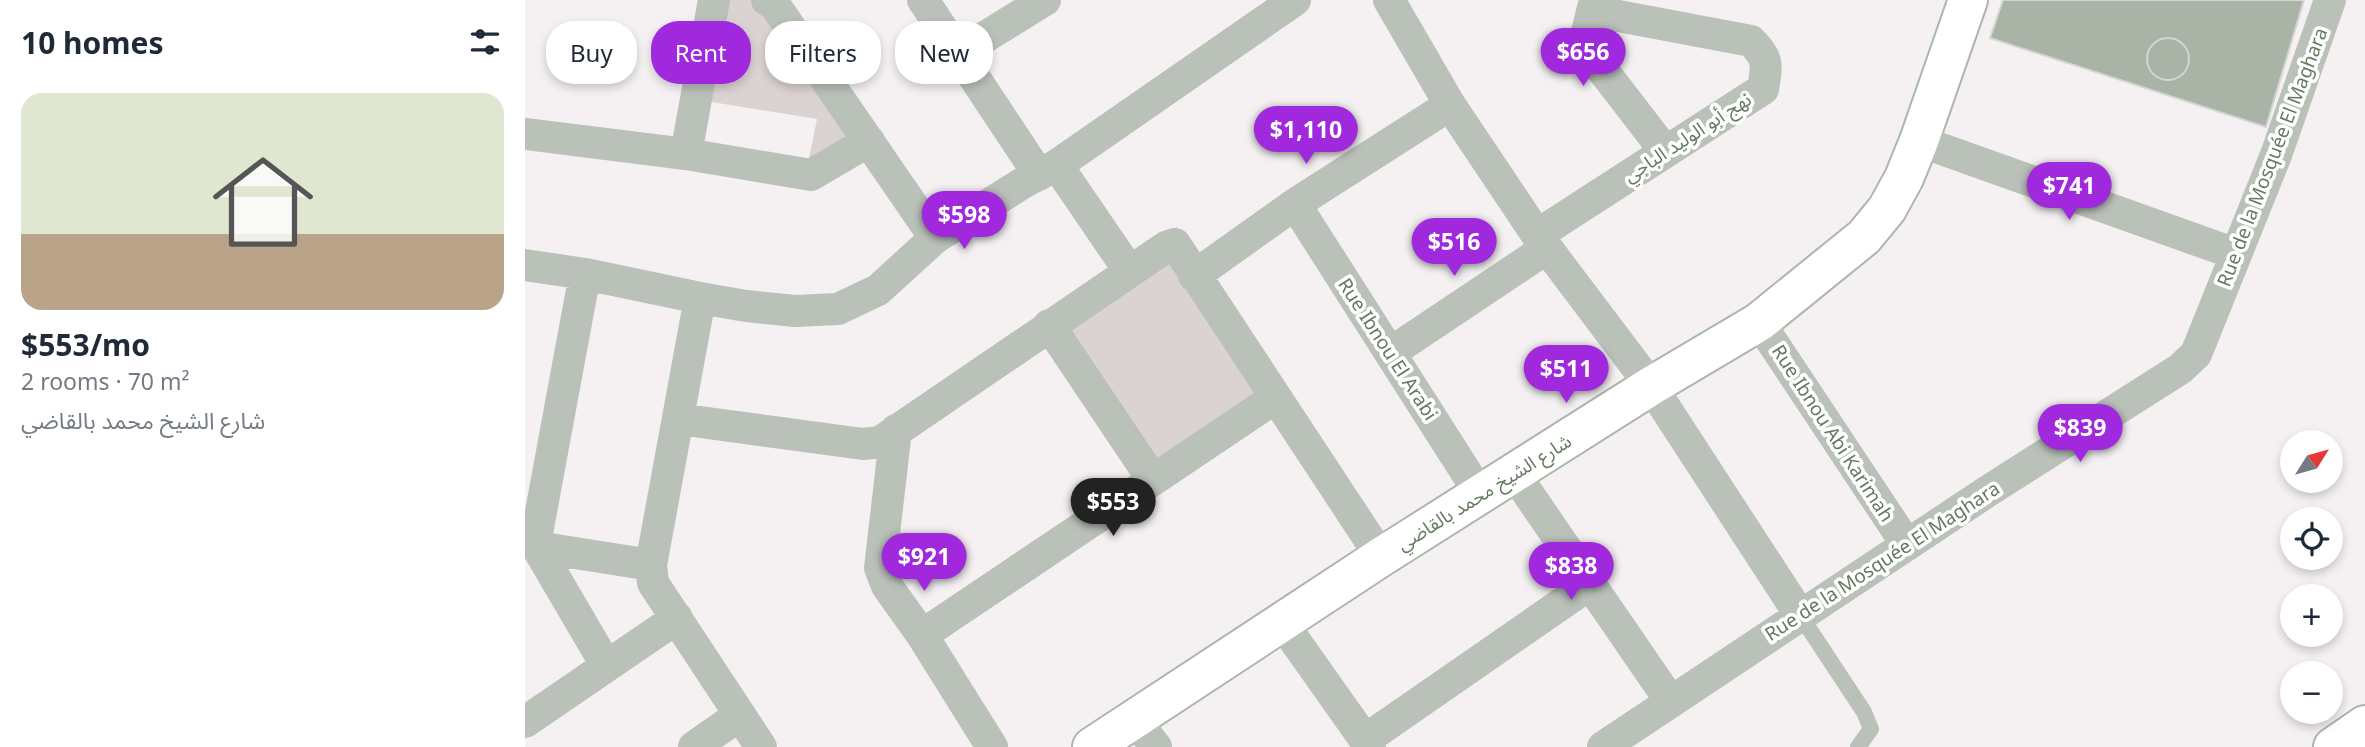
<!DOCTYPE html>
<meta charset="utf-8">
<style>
:root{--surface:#fff;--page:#f6f6f7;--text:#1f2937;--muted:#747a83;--accent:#a028dd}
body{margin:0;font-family:"Noto Sans","Noto Sans Arabic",sans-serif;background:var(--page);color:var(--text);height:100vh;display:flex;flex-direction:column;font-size:26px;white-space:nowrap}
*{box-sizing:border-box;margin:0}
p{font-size:23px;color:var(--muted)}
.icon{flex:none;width:38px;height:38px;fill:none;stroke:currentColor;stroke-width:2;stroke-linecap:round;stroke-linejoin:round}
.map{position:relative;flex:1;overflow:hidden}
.panel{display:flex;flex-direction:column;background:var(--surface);width:525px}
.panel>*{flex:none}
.banner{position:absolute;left:21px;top:21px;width:665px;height:63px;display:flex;gap:14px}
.needle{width:46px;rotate:53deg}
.controls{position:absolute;left:1755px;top:430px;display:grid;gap:14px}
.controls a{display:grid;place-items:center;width:63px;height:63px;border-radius:50%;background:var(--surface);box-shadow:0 4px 10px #0003;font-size:35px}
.price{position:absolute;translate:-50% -60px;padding:0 16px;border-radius:24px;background:var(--accent);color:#fff;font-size:23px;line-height:46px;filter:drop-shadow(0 2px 4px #0008)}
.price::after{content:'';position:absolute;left:50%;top:42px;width:21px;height:16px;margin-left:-10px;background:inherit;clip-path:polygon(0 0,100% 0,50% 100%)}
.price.current{background:#222;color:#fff}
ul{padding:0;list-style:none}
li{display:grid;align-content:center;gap:14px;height:371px;padding:0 21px}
li span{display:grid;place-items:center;height:217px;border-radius:21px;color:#555}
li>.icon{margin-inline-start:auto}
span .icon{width:126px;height:126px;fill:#fffc;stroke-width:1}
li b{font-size:30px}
h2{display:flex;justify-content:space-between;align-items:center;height:84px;padding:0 21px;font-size:30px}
.tag{padding:0 24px;border-radius:28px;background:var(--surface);box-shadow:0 4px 10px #0003;font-size:24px;line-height:63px}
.tag.current{background:var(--accent);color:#fff}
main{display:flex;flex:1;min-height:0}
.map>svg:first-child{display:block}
</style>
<main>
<section class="panel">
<h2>10 homes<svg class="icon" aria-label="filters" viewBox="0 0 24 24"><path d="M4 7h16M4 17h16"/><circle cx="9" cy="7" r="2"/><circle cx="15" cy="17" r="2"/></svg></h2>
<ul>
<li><span style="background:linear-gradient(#dfe7d0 65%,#b9a48a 0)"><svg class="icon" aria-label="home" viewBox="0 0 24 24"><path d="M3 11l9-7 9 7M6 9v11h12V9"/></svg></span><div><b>$553/mo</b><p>2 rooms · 70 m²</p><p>شارع الشيخ محمد بالقاضي</p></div></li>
</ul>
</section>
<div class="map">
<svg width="1840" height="747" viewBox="0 0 1840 747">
<rect width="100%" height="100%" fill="#f5f1f3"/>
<!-- green -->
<path fill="#dbd3d2" d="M175,0H259L357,141L278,188L292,119L162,98Z
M652,227L767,401L625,496L509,322Z"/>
<!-- building -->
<path fill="#a9b4a6" stroke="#d6d4d5" stroke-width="2" d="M1478,0H1779L1741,127L1465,38Z
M1622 59a21 21 0 1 1 42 0a21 21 0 1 1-42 0Z"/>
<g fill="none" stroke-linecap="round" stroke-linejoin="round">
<!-- secondary casing -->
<g stroke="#adb6ab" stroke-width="42">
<path id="secondary" d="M567,747L856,557L1126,386L1234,322L1339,237L1362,209L1379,178L1394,141L1443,0"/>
</g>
<!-- highway casing -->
<g stroke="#acb3ab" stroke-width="42">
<path id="highway" d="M1808,747L1840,725"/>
</g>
<!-- lane -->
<path stroke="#bac1b9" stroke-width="16" d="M1275,615L1339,712L1346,729L1333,747"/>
<!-- street -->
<path stroke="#bac1b9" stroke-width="32" d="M242,0L249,4L410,238
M398,0L514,175
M864,0L925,105L1012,235L1126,386L1275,615
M1070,0L1062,32L1069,59L1140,151
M434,53L520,0
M0,134L161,154L286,175L344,141
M1394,141L1711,254
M161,154L189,0
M532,165L605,272
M770,204L955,494
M1012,235L1238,89C1242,65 1244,59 1226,41L1067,11
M0,265L60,274L175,298L221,306L270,311L313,309L353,290L410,238L501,181L532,165L770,0
M60,274L12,533V547L81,665
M669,276L770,204L925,105
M175,298L126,565L128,583L236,747
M1234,322L1382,545
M524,325L628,480
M865,353L1022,248
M153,419L338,444L355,442L641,247L650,244L856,557
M371,430L355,568L362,586L397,635L467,747
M989,473L1146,702
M12,547L126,565
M756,621L845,747
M397,635L750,398
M609,719L631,747
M0,722L152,618
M840,740L1065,584
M169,747L215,715
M1078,747L1463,491L1655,369L1671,354L1751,155L1805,0"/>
<!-- secondary -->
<use href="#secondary" stroke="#fff" stroke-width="38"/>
<!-- highway -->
<use href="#highway" stroke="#fff" stroke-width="38"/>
</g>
<g text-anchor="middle" stroke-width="7" stroke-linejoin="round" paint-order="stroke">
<!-- street labels -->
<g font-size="19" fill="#647b60" stroke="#fff">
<text transform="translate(1162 137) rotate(-33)" y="7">نهج أبو الوليد الباجي</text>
<text transform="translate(1747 157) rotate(-69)" y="7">Rue de la Mosquée El Maghara</text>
<text transform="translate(863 349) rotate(57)" y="7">Rue Ibnou El Arabi</text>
<text transform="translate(1308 433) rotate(57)" y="7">Rue Ibnou Abi Karimah</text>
<text transform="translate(959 492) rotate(-32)" y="7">شارع الشيخ محمد بالقاضي</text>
<text transform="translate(1357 561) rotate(-33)" y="7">Rue de la Mosquée El Maghara</text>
</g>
</g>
</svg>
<div class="controls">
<a><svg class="needle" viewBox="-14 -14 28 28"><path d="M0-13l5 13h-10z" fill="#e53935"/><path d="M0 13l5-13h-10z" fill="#747a83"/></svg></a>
<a><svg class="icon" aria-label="locate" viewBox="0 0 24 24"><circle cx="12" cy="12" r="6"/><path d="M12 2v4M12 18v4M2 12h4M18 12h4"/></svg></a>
<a>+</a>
<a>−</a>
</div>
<b class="price" style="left:1058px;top:88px">$656</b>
<b class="price" style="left:781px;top:166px">$1,110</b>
<b class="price" style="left:1544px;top:222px">$741</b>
<b class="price" style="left:439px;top:251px">$598</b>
<b class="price" style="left:929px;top:278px">$516</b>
<b class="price" style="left:1041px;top:405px">$511</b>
<b class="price" style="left:1555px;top:464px">$839</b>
<b class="price current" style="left:588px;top:538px">$553</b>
<b class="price" style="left:399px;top:593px">$921</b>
<b class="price" style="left:1046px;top:602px">$838</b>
<div class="banner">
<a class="tag">Buy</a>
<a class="tag current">Rent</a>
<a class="tag">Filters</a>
<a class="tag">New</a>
</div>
</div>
</main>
